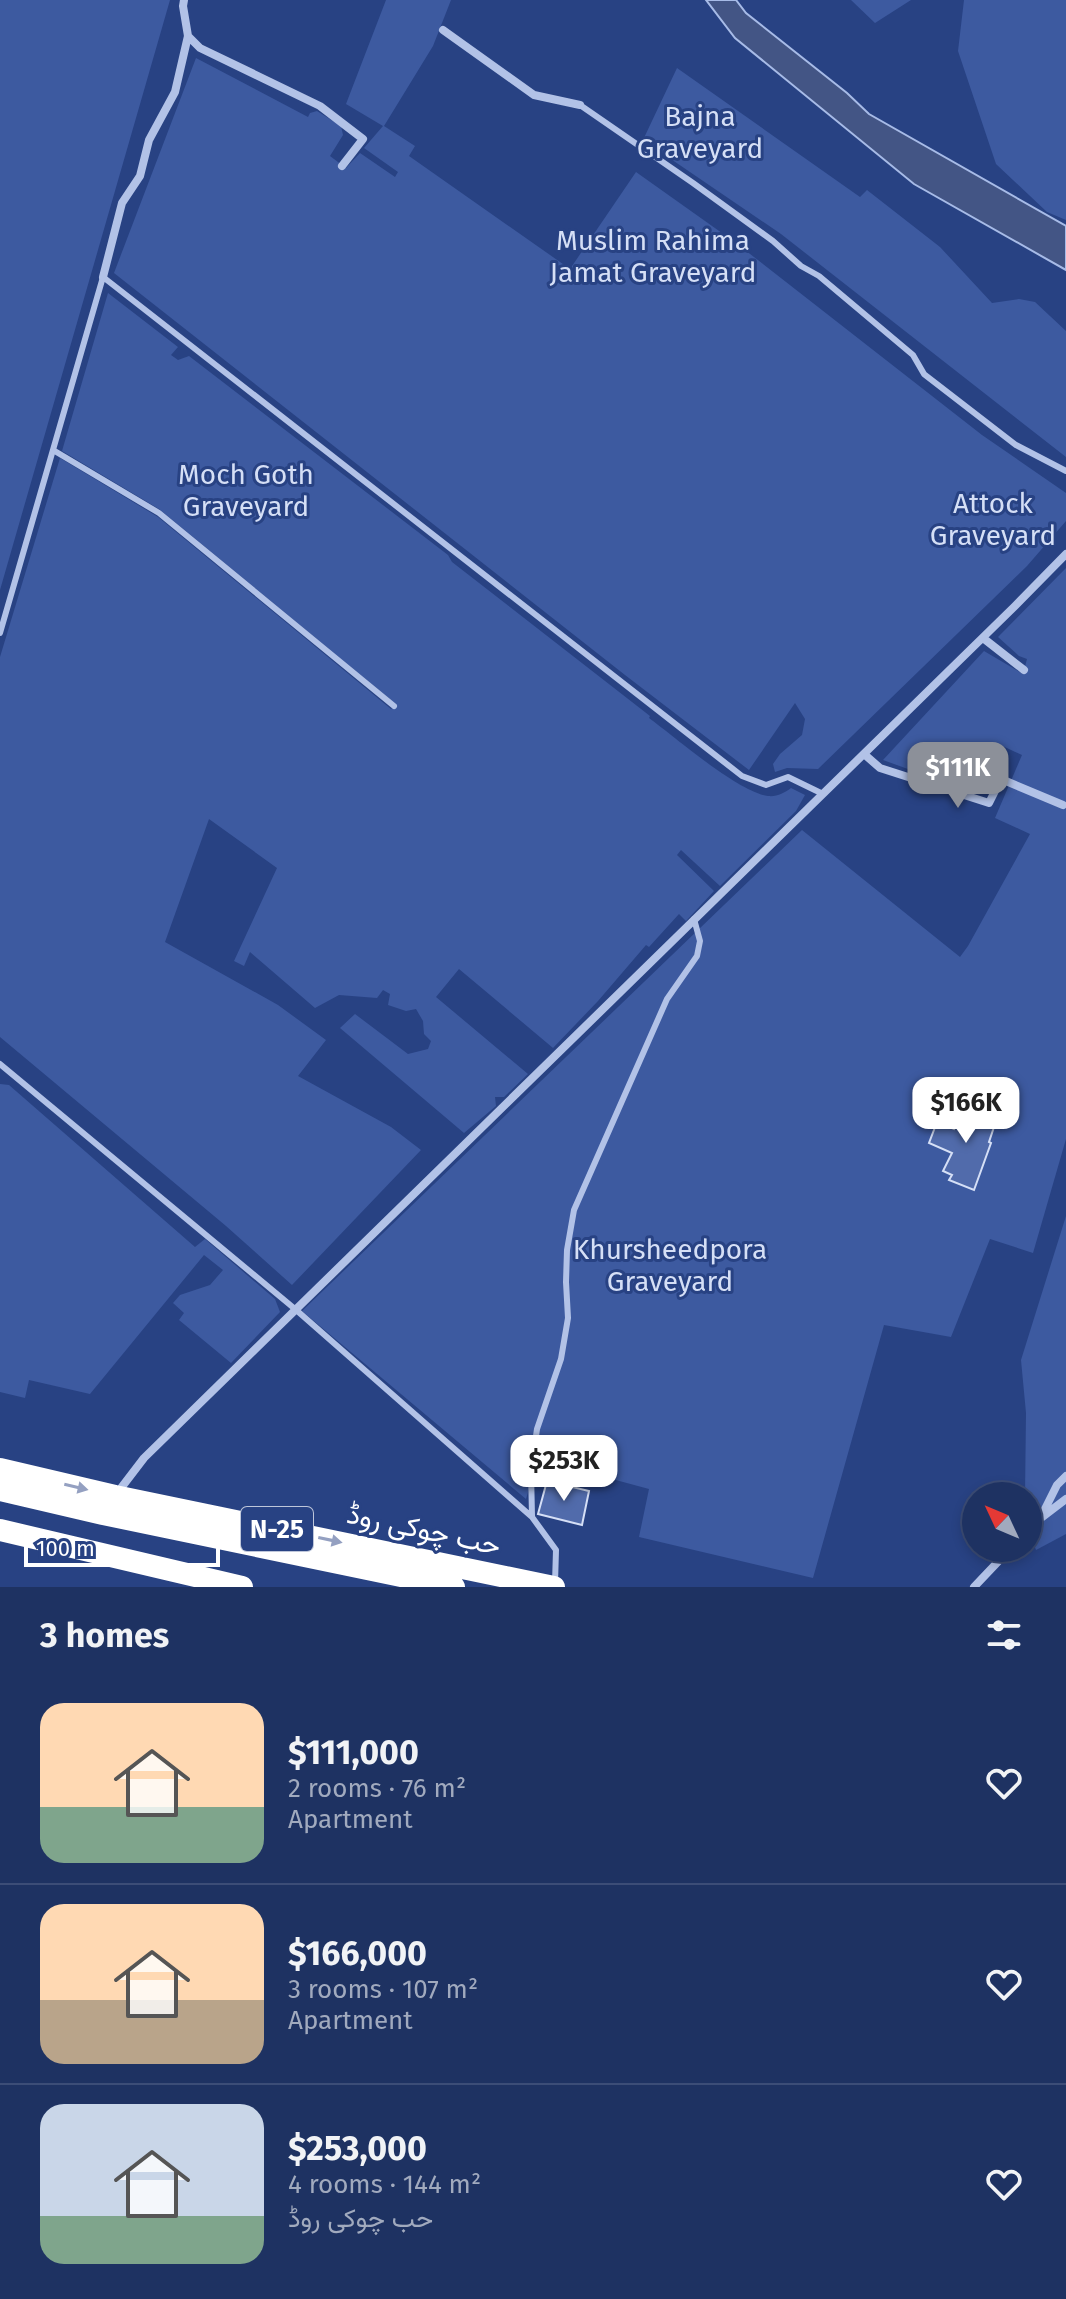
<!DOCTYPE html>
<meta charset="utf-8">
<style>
:root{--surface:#1e3262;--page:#2b3e6b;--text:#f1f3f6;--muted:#a1aabe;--line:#3c4d77;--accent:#8c9099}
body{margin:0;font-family:"Fira Sans",Vazirmatn,sans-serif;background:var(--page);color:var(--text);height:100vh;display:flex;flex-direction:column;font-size:30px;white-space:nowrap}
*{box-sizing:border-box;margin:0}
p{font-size:26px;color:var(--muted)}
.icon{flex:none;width:44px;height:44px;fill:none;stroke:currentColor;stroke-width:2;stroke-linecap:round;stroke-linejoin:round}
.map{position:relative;height:1587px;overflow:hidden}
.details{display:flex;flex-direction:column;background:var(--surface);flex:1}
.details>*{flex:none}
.needle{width:52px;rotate:314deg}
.tools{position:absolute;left:962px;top:1482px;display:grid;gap:16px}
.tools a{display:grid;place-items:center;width:80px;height:80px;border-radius:50%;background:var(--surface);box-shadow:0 4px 12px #0003,0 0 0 2px var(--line);font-size:40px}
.scale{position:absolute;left:24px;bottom:20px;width:196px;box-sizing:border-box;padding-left:8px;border:4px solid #fff;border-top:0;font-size:22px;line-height:28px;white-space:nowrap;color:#fff;-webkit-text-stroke:6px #284283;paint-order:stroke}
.price{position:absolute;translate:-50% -68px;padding:0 18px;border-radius:16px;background:#fff;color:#222;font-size:26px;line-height:52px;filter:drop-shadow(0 2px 4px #0008)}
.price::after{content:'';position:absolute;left:50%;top:48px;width:24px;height:18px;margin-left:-12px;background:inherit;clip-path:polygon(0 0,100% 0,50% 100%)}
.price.selected{background:var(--accent);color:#fff}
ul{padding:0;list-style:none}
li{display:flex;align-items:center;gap:24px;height:200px;padding:0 40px}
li+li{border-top:2px solid var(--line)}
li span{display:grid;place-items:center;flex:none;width:224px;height:160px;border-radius:24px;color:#555}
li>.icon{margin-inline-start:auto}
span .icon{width:96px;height:96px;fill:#fffc;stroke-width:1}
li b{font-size:34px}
h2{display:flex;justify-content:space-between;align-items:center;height:96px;padding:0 40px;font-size:34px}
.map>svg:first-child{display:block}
</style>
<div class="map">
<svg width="1066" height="1587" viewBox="0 0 1066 1587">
<rect width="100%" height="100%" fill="#284283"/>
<!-- green -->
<path fill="#3d5aa0" d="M0,0H170L0,590Z
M386,0H451L433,46L384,126L415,146L409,156L570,269L636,172L736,243L982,435L1066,493V521L1027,566L818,769L787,768L775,772L773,764L780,754L802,735L805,719L795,703L749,770L625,675L114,273L196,58L308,117L310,113L317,111L341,126L343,135L330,156L346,168L360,153L395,177L398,172L364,148L383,126L346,104Z
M851,0H911L875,23Z
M964,0H1066V220L1047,212L996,164L958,51Z
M677,68L860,197L867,190L940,247L992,303L1019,299L1035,302L1066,331V457L781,234L643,140Z
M108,293L178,347L171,355L178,360L189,356L448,555L452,562L650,716L649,718C675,737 738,792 768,796C777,797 784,793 791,788L805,795L796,811L720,886L681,850L677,855L714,891L686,921L679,914L649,947L646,945L598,1001L553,1048L459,969L436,997L528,1074L504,1097H495L496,1106L464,1133L340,1028L355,1014L408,1054L428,1049L431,1041L424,1034L423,1021L416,1009L406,1011L388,1005L390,994L383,990L377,998L339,995L315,1008L250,952L244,966L234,961L277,868L209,819L165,942L278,1005L326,1040L298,1076L391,1127L421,1150L292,1285L226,1226L0,1037V657L60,458L158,517L391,709L396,704L159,509L62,451Z
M1066,568V1139L1033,1253L990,1239L951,1337L884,1325L813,1578L639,1537L649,1489L538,1459L526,1499L302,1311L802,830L960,957L968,946L1030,834L995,818L1022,755L996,743L974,793L883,760L984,651L1023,674L1027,659L1019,656L998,637Z
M0,1084L9,1085L195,1247L205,1239L275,1299L280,1312L231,1363L179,1320L184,1313L173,1303L180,1295L210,1285L223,1270L204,1255L90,1394L29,1380L25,1398L0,1392Z
M1066,1216V1534L1036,1550L1028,1529V1496H1025L1026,1413L1021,1360Z"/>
<!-- water -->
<path fill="#435585" stroke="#a7bbe7" stroke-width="2" d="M706,0H736L746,13L847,93L869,114L1066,226V270L914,184L735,38Z"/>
<!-- building -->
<path fill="#516bab" stroke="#d5dff6" stroke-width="2" d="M989,1106L1000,1109L989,1142L991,1143L974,1190L949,1180L952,1175L943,1171L952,1153L929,1143L937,1122L954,1129L962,1110L985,1119Z
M547,1481L589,1491L582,1525L538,1514Z"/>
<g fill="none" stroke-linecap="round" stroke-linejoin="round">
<!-- lane -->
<path stroke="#b2c2e7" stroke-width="6" d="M580,105L693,183L773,241L801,266L819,276L913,355L924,374L1016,445L1066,471
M53,450L159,513L394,706
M0,633L103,277L742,776L766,785L788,777L823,794
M0,1064L295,1309L532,1517L556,1550L555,1583
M532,1516L531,1471L537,1429L561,1359L568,1318L566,1282L567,1250L574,1210L667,999L697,956L700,941L694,919"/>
<!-- street -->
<path stroke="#b2c2e7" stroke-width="8" d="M443,30L534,95L580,105
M188,36L200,48L320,106L363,139L342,166
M103,277L122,203L140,176L149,140L175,92L188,36L183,6L184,0
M983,638L1024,670
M864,754L880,768L989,803L1001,779L1063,805
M118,1492L144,1458L1015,606L1066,554
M1043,1513L1057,1485L1066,1476
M1028,1531L1041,1518L1066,1499
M974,1587L1011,1548"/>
<!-- highway -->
<path stroke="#fff" stroke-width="22" d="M0,1469L115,1496L554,1587
M0,1490L103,1514L454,1587
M0,1530L242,1587"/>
</g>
<!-- one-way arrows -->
<defs><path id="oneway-solid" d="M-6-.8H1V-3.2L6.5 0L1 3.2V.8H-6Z" transform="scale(2)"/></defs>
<g fill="#94a0c1">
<use href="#oneway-solid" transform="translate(76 1487) rotate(13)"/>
<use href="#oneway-solid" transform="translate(330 1540) rotate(12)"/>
</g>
<g text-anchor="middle" stroke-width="6" stroke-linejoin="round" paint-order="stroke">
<!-- shield labels -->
<rect fill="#284283" stroke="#bec6da" stroke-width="2" x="241" y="1507" width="72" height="44" rx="6"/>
<g font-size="26" font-weight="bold" fill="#fff">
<text x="277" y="1538">N-25</text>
</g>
<!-- park labels -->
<g font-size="28" fill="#d5dff6" stroke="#284283">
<text x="700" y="126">Bajna<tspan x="700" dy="32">Graveyard</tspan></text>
<text x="653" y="250">Muslim Rahima<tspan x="653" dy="32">Jamat Graveyard</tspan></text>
<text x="246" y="484">Moch Goth<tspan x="246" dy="32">Graveyard</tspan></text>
<text x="993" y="513">Attock<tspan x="993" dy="32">Graveyard</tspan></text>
<text x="670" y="1259">Khursheedpora<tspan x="670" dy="32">Graveyard</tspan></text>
</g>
<!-- street labels -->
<g font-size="28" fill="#fff" stroke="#284283">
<text transform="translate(424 1529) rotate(12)" y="10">حب چوکی روڈ</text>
</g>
</g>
</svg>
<div class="tools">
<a><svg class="needle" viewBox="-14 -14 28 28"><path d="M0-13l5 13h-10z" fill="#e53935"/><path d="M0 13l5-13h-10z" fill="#a1aabe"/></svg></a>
</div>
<div class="scale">100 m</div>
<b class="price selected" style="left:958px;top:810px">$111K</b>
<b class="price" style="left:966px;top:1145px">$166K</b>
<b class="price" style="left:564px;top:1503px">$253K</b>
</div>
<section class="details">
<h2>3 homes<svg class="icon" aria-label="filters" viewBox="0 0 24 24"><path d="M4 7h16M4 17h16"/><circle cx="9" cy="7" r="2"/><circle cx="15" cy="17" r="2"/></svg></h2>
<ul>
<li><span style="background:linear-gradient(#ffd9b3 65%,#7fa58c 0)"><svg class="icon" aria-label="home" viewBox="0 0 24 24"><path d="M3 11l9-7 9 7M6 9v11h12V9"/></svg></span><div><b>$111,000</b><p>2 rooms · 76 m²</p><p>Apartment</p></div><svg class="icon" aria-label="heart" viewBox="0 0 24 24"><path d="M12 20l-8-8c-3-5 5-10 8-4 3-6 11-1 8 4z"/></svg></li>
<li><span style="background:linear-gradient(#ffd9b3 60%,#b9a48a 0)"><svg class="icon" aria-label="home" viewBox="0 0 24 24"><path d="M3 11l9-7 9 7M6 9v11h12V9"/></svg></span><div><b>$166,000</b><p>3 rooms · 107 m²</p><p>Apartment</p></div><svg class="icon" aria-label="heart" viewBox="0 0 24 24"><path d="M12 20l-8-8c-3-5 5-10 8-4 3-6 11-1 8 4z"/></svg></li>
<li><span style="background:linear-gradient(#c9d6e8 70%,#7fa58c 0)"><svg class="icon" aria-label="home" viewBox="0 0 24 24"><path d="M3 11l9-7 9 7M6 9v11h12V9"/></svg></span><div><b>$253,000</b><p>4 rooms · 144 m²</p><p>حب چوکی روڈ</p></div><svg class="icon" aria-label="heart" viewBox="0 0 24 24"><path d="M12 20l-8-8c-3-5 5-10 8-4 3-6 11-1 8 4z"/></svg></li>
</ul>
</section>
